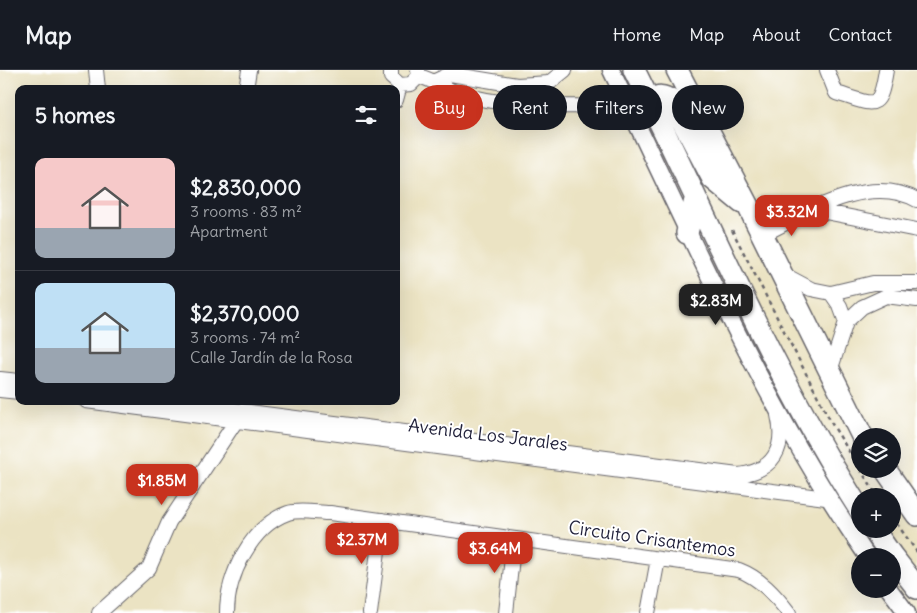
<!DOCTYPE html>
<meta charset="utf-8">
<style>
:root{--surface:#171b24;--page:#20242c;--text:#f1f3f6;--muted:#9ea1a6;--line:#363941;--accent:#c8321e}
body{margin:0;font-family:Delius,sans-serif;background:var(--page);color:var(--text);height:100vh;display:flex;flex-direction:column;font-size:19px;white-space:nowrap}
*{box-sizing:border-box;margin:0}
p{font-size:16px;color:var(--muted)}
.icon{flex:none;width:28px;height:28px;fill:none;stroke:currentColor;stroke-width:2;stroke-linecap:round;stroke-linejoin:round}
.map{position:relative;flex:1;overflow:hidden}
.details{position:absolute;left:15px;top:15px;width:385px;height:320px;display:flex;flex-direction:column;background:var(--surface);border-radius:10px;box-shadow:0 5px 20px #0002}
.details>*{flex:none}
.guide{position:absolute;left:415px;top:15px;width:426px;height:45px;display:flex;gap:10px}
.fabs{position:absolute;left:851px;top:358px;display:grid;gap:10px}
.fabs a{display:grid;place-items:center;width:50px;height:50px;border-radius:50%;background:var(--surface);box-shadow:0 5px 20px #0002;font-size:25px}
.price{position:absolute;translate:-50% -42px;padding:0 11px;border-radius:10px;background:var(--accent);color:#fff;font-size:16px;line-height:32px;filter:drop-shadow(0 1px 2px #0008)}
.price::after{content:'';position:absolute;left:50%;top:30px;width:15px;height:11px;margin-left:-8px;background:inherit;clip-path:polygon(0 0,100% 0,50% 100%)}
.price.active{background:#222;color:#fff}
ul{padding:0;list-style:none}
li{display:flex;align-items:center;gap:15px;height:125px;padding:0 20px}
li+li{border-top:1px solid var(--line)}
li span{display:grid;place-items:center;flex:none;width:140px;height:100px;border-radius:10px;color:#555}
li>.icon{margin-inline-start:auto}
span .icon{width:60px;height:60px;fill:#fffc;stroke-width:1}
li b{font-size:21px}
h2{display:flex;justify-content:space-between;align-items:center;height:60px;padding:0 20px;font-size:21px}
.pill{padding:0 18px;border-radius:22px;background:var(--surface);box-shadow:0 5px 20px #0002;font-size:18px;line-height:45px}
.pill.active{background:var(--accent);color:#fff}
header{display:flex;align-items:center;gap:30px;box-sizing:border-box;height:70px;padding:0 25px;background:var(--surface);border-bottom:1px solid var(--line)}
header strong{font-size:24px}
nav{display:flex;gap:28px;margin-inline-start:auto;font-size:18px}
.map>svg:first-child{display:block}
</style>
<header>
<strong>Map</strong>
<nav><a>Home</a><a>Map</a><a>About</a><a>Contact</a></nav>
</header>
<div class="map">
<svg width="917" height="543" viewBox="0 0 917 543">
<rect width="100%" height="100%" fill="#fff"/>
<filter id="ink" filterUnits="userSpaceOnUse"><feTurbulence type="fractalNoise" baseFrequency=".02" numOctaves="2"/><feDisplacementMap in="SourceGraphic" scale="10" xChannelSelector="R" yChannelSelector="G"/><feConvolveMatrix kernelMatrix="1 2 1 2 8 2 1 2 1" color-interpolation-filters="sRGB"/></filter>
<filter id="wash" filterUnits="userSpaceOnUse"><feTurbulence type="fractalNoise" baseFrequency=".0096" numOctaves="4" result="noise"/><feDisplacementMap in="SourceGraphic" scale="20" xChannelSelector="R" yChannelSelector="G"/><feGaussianBlur stdDeviation="1.12" result="paint"/><feColorMatrix in="noise" values="0 0 0 0 0 0 0 0 0 0 0 0 0 0 0 0 0 1.4 0 .05"/><feComposite in="paint" operator="in"/></filter>
<g filter="url(#wash)">
<rect width="100%" height="100%" fill="#ebe3c3"/>
</g>
<g filter="url(#ink)">
<g fill="none" stroke-linecap="round" stroke-linejoin="round">
<!-- minor casing -->
<g stroke="#68666b" stroke-width="16">
<path id="minor" d="M96,0L98,19
M391,0V7L400,15L411,14L419,6L418,0
M827,0L836,23C874,34 879,44 886,0
M419,6C433,10 445,19 458,23C508,39 576,37 628,35
M435,11L450,4L517,15L549,13L565,0
M246,19L249,0
M396,30L400,15
M815,140L917,160
M762,165C807,143 867,103 917,130
M781,203L811,219L831,223L873,213H917
M831,223L840,236L846,252
M830,301L846,252L862,237L886,226L917,230
M0,309L19,311
M0,320L19,322
M86,331L826,428
M164,331L738,405C774,401 786,378 778,345
M99,543L149,498L169,452L240,345
M227,543C227,506 251,456 288,443C299,439 318,443 330,443L739,500C760,508 775,525 789,543
M370,543L382,450
M506,543L514,469
M648,543L658,489"/>
</g>
<!-- tertiary casing -->
<g stroke="#68666b" stroke-width="19">
<path id="tertiary" d="M611,0C691,165 762,334 867,486
M889,519L907,543"/>
</g>
<!-- primary casing -->
<g stroke="#68666b" stroke-width="24">
<path id="primary" d="M634,0C708,147 771,301 860,440
M677,0L750,140L862,366
M650,30C659,25 663,25 672,31L713,109L742,133
M687,163L695,130
M885,399L917,445
M873,459L892,486
M892,486L917,518"/>
</g>
<!-- path -->
<path stroke="#68666b" stroke-width="2.5" stroke-dasharray="4 4" stroke-linecap="butt" d="M732,160L832,354L860,399
M860,399L877,426
M892,447L917,482"/>
<!-- minor -->
<use href="#minor" stroke="#fff" stroke-width="14"/>
<!-- tertiary -->
<use href="#tertiary" stroke="#fff" stroke-width="16"/>
<!-- primary -->
<use href="#primary" stroke="#fff" stroke-width="21"/>
</g>
</g>
<g text-anchor="middle" stroke-width="4" stroke-linejoin="round" paint-order="stroke">
<!-- street labels -->
<g font-size="18" fill="#22223b" stroke="#fff">
<text transform="translate(488 365) rotate(7)" y="6">Avenida Los Jarales</text>
<text transform="translate(652 469) rotate(8)" y="6">Circuito Crisantemos</text>
</g>
</g>
</svg>
<div class="fabs">
<a><svg class="icon" aria-label="layers" viewBox="0 0 24 24"><path d="M12 4l9 5-9 5-9-5zM3 14l9 5 9-5"/></svg></a>
<a>+</a>
<a>−</a>
</div>
<b class="price" style="left:792px;top:167px">$3.32M</b>
<b class="price active" style="left:716px;top:256px">$2.83M</b>
<b class="price" style="left:162px;top:436px">$1.85M</b>
<b class="price" style="left:362px;top:495px">$2.37M</b>
<b class="price" style="left:495px;top:504px">$3.64M</b>
<div class="guide">
<a class="pill active">Buy</a>
<a class="pill">Rent</a>
<a class="pill">Filters</a>
<a class="pill">New</a>
</div>
<section class="details">
<h2>5 homes<svg class="icon" aria-label="filters" viewBox="0 0 24 24"><path d="M4 7h16M4 17h16"/><circle cx="9" cy="7" r="2"/><circle cx="15" cy="17" r="2"/></svg></h2>
<ul>
<li><span style="background:linear-gradient(#f6c9c9 70%,#9aa5b1 0)"><svg class="icon" aria-label="home" viewBox="0 0 24 24"><path d="M3 11l9-7 9 7M6 9v11h12V9"/></svg></span><div><b>$2,830,000</b><p>3 rooms · 83 m²</p><p>Apartment</p></div></li>
<li><span style="background:linear-gradient(#bfe0f5 65%,#9aa5b1 0)"><svg class="icon" aria-label="home" viewBox="0 0 24 24"><path d="M3 11l9-7 9 7M6 9v11h12V9"/></svg></span><div><b>$2,370,000</b><p>3 rooms · 74 m²</p><p>Calle Jardín de la Rosa</p></div></li>
</ul>
</section>
</div>
